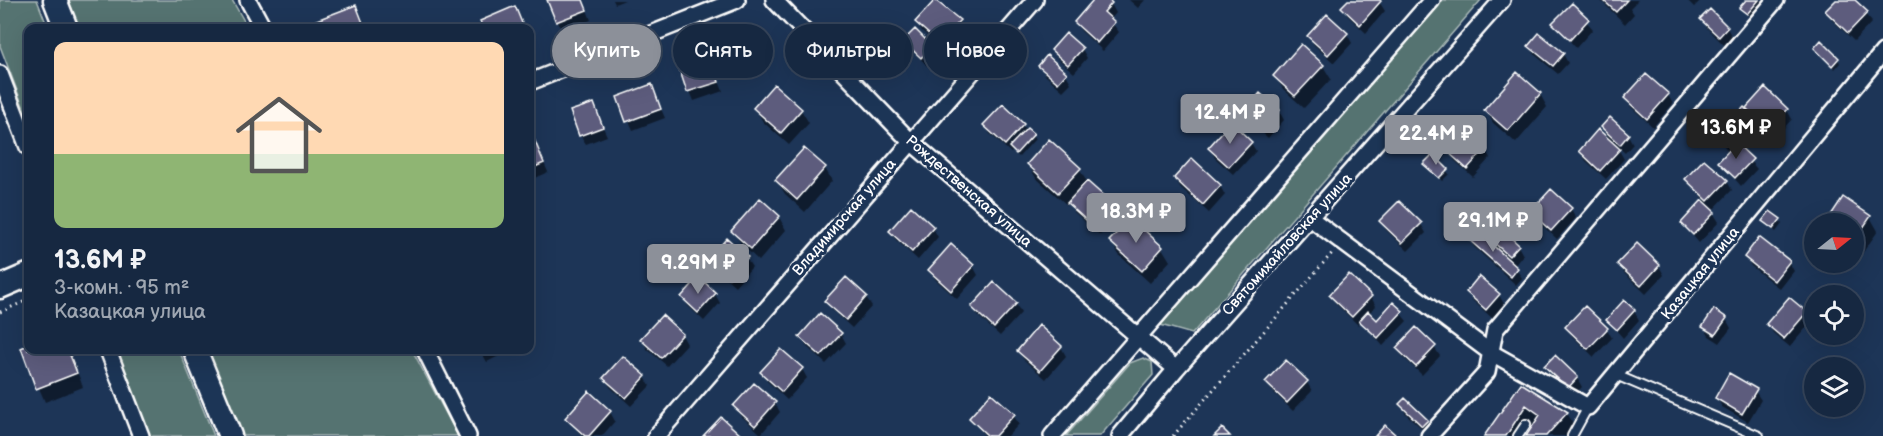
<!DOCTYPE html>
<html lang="ru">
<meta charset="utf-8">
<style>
:root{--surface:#162841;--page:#23344c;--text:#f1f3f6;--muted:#9ea6b1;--line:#35445a;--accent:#8c9099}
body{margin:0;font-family:"Balsamiq Sans",sans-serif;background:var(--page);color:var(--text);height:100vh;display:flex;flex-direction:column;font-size:22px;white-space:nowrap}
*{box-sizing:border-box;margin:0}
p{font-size:20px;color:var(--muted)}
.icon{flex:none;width:33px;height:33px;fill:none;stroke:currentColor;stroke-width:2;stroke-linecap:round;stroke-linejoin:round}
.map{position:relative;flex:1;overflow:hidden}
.drawer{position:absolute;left:24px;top:24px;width:510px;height:330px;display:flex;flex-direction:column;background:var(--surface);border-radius:12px;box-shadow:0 6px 24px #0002,0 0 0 2px var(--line)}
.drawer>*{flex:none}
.top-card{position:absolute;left:552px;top:24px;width:570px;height:54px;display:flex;gap:12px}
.needle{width:39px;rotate:72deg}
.fabs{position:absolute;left:1804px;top:213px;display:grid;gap:12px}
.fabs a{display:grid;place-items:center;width:60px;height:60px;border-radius:50%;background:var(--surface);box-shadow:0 6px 24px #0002,0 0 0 2px var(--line);font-size:30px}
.price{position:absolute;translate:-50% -51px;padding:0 14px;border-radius:6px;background:var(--accent);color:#fff;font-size:20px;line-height:39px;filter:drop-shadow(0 2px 3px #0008)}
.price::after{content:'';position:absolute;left:50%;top:36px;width:18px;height:14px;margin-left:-9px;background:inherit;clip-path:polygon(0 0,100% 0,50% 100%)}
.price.current{background:#222;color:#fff}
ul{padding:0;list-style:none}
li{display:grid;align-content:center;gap:12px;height:318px;padding:0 30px}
li span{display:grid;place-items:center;height:186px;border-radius:12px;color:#555}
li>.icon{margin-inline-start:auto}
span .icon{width:108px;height:108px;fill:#fffc;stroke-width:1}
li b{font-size:26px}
.chip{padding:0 21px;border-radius:27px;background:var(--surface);box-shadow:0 6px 24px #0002,0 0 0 2px var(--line);font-size:21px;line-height:54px}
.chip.current{background:var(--accent);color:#fff}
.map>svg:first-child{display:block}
</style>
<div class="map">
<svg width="1883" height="436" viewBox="0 0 1883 436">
<rect width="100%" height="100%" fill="#1d3557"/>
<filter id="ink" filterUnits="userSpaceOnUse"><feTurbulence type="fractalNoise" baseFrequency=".0167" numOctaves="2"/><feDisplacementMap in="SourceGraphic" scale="12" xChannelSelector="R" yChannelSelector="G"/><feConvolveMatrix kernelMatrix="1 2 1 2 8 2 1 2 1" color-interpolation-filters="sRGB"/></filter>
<g filter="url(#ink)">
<!-- green -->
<path fill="#557371" stroke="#aab9b8" stroke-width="1.5" d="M0,0H37L48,28H28V119L0,46Z
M64,0H232L248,28H75Z
M1443,0H1481L1192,334L1157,324L1261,209Z
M116,350H179L214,436H150Z
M207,350H412L458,436H241Z
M1143,358L1152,362L1153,375L1100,436H1066L1130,363Z"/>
<!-- shadow -->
<path fill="#0007" d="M549,0H583L591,20L562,31Z
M613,0H625L615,4Z
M1095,0H1107L1111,4L1116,13L1110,20L1119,32L1103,51L1081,31L1075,22Z
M1129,0H1145L1138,8Z
M1350,0H1378L1385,11L1366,33L1348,16L1343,7Z
M1600,0H1638L1630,8L1634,14L1625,24Z
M1687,0H1700V1L1694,7Z
M1748,0H1764L1750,17L1741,8Z
M1838,0H1853L1872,22L1854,41L1832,20L1827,11Z
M936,1L959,21L964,30L944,51L922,31L917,22Z
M1572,5L1593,29L1576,48L1554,23Z
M356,7L367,28H303V27Z
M515,8L525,28H485L482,22Z
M1702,19L1727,28L1732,37L1724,45L1707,28Z
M915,32L936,56L927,66L905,42Z
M1347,34L1352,43L1334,63L1314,45L1309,36Z
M1066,35L1082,49L1087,58L1074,73L1058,59L1053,50Z
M530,39L534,51L530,53Z
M1530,46L1563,54L1568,63L1558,74L1535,55Z
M1816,48L1838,59L1840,63L1835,69Z
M709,57L723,91L694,101L680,66Z
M1040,66L1066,74L1071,83L1063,91L1045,75Z
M1323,66L1331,79L1304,108L1283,89L1275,76Z
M1646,76L1668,95L1673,104L1653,127L1631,107L1626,98Z
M651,86L665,118L633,130L619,98Z
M1765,90L1787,110L1792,119L1775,138L1756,121L1735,144L1757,169L1741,186L1720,162L1729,153L1718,137Z
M1540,94L1547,107L1516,143L1493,123L1486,110Z
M593,105L607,136L586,144L580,135Z
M1003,106L1035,139L1019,157L1013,151L1011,153L990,134L985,125Z
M755,108L801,110L809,123L789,145L763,122Z
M1279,111L1284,120L1268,138L1250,121L1244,112Z
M1602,127L1628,135L1633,144L1625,153L1616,145L1624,159L1606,179L1586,161L1580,152L1611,142Z
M532,136L548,172L530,180V137Z
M1251,143L1256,151L1234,175L1215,158L1210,149Z
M1485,149L1490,158L1473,177L1455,161L1450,152Z
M1192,161L1220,186L1225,195L1209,213L1181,188L1175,179Z
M1028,164L1079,169L1087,182L1113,206L1118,215L1100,235L1074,212L1069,203L1067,205L1036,178Z
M1425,164L1446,170L1449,174L1442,181Z
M825,168L832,181L805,212L785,194L777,181Z
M1687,179L1727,181L1732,190L1712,211L1719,222L1699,243L1682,223L1704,200Z
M1571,209L1576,218L1557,239L1537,221L1532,212Z
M1485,216L1518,246L1523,255L1514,266L1522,278L1516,285L1474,247L1469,238H1484L1477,226Z
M779,217L786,230L759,261L741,244L733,231Z
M1870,217L1878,231L1859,258L1854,255V224Z
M1779,220L1782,224L1776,232L1764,221Z
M1381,221L1421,224L1426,233L1408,251L1386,230Z
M933,228L938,237L918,260L896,240L890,231Z
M1111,241L1162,248L1170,261L1150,283L1119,255Z
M1637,246L1659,266L1664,275L1646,294L1624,273L1619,264Z
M1746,257L1789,262L1794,271L1780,289L1751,266Z
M746,258L752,267L735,286L715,268L710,259Z
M973,266L978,275L957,299L935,279L930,270Z
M846,279L866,297L872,306L852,328L832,310L826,301Z
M1468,292L1499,295L1504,304L1492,318L1473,301Z
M715,294L720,303L704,321L688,306L683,297Z
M1331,295L1371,297L1376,306L1368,314L1377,322L1393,304L1407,321L1383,346L1361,321L1358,325L1336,304Z
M1016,304L1021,313L1000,336L978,316L973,308Z
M1634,311L1639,320L1623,338L1608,321Z
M1806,313L1811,322L1790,347L1773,333L1768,324Z
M1726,319L1731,328L1720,343L1709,336L1704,327Z
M1039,327L1061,347L1066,356L1046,379L1024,360L1018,351Z
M1567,327L1607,329L1612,338L1594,357L1572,336Z
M841,334L846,343L826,364L806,346L801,337Z
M682,335L687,344L667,366L647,349L642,340Z
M28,347V350H69L83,387L45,402L22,349Z
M1434,347L1440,356L1422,375L1403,357L1398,349Z
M480,350H505L507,352L487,362Z
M1546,366L1577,378L1582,387L1573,396L1552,375Z
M802,369L807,378L787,400L767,381L762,372Z
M645,377L650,386L631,406L610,387L605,378Z
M1267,382H1307L1312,391L1293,411L1272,391Z
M1522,385L1567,413L1577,430L1572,436H1486Z
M1755,391L1761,400L1748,422L1722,407L1717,398Z
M589,393L610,412L615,421L602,436H582L567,418Z
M775,403L780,412L761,434L740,415L735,406Z
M1401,405L1427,421L1432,429L1428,434L1406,414Z
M1013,415L1019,424L1008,436H985L971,419Z"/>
<!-- building -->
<path fill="#5d5c7d" stroke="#fff" stroke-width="1.5" d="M547,0H583L587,10L556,22Z
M935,0L960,20L939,43L915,22Z
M1093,0H1109L1112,3L1104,12L1115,22L1097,43L1074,22Z
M1348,0H1380L1381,1L1360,25L1341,7Z
M1603,0H1627L1616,12Z
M1746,0H1759L1747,14L1739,8Z
M1836,0H1855L1868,12L1848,33L1825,11Z
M1572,3L1589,19L1570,40L1552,23Z
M356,5L365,28H302L301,26Z
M515,6L524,28H483L480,21Z
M1710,9L1728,27L1719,37L1700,19Z
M1327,14L1348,33L1328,55L1307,36Z
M915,29L932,46L921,58L903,41Z
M1066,33L1083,48L1068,65L1051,50Z
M1539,33L1564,53L1553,66L1528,46Z
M1821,40L1839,58L1832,66L1814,48Z
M1301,44L1324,65L1295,96L1273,76Z
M710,55L719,82L687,92L678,65Z
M1047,55L1067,73L1058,83L1038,66Z
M1517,72L1541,93L1508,131L1484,110Z
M1646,74L1669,94L1647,119L1624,98Z
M652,84L661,109L626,122L617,97Z
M774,84L802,109L781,133L753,108Z
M1765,87L1788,109L1769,130L1746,108Z
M1260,93L1280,110L1262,130L1243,112Z
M594,103L603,127L579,136L570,111Z
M1003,104L1024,124L1005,145L983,125Z
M1744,107L1750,114L1722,143L1716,137Z
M1610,117L1629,134L1620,145L1601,127Z
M1231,122L1252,142L1229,167L1208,148Z
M1027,128L1034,134L1016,154L1009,147Z
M1598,129L1620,149L1600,171L1579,151Z
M1467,131L1486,148L1467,169L1448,152Z
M532,134L544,163L530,169V135Z
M1049,139L1081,168L1058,193L1027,164Z
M1736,143L1753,159L1735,178L1718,162Z
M804,148L826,167L797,200L775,180Z
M1433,154L1448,169L1439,178L1423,164Z
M1192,158L1221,185L1203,205L1174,178Z
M1704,159L1728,180L1708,201L1685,179Z
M1087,181L1114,205L1094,227L1067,203Z
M1551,189L1572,208L1551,231L1530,212Z
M1843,197L1871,216L1854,241V224H1825Z
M760,198L780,216L751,249L731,231Z
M1702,200L1715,212L1693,235L1681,223Z
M1399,201L1422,223L1402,243L1379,221Z
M911,206L934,227L912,252L889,231Z
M1770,211L1781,219L1773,229L1762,221Z
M1485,214L1519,245L1509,256L1475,226Z
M1131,218L1163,247L1142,271L1109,241Z
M1475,229L1518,268L1511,277L1467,238Z
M1759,237L1790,261L1774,281L1744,257Z
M727,238L748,257L729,278L708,259Z
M1637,243L1660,265L1641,286L1617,264Z
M951,244L974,265L951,291L928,270Z
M1349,274L1372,296L1352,317L1329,295Z
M1479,276L1500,294L1486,310L1466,292Z
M699,277L716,293L698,313L681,297Z
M846,277L867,296L846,320L824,301Z
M994,282L1017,303L994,328L971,307Z
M1789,297L1807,312L1784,339L1766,324Z
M1624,300L1635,310L1617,330L1606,320Z
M1393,302L1403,311L1378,338L1359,321L1368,311L1377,320Z
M1585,306L1608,328L1588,349L1565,327Z
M1714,309L1727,318L1715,335L1702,327Z
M820,313L842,333L821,356L799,337Z
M662,315L683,334L661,358L640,339Z
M1039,325L1062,346L1040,371L1017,351Z
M1416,327L1436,346L1416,367L1396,348Z
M28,345V350H68L77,373L36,389L21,348Z
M781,349L803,368L782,392L760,372Z
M1555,355L1578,377L1568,388L1544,366Z
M623,356L646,376L626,398L603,378Z
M1286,360L1308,381L1287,403L1265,382Z
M1729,373L1757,389L1742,414L1715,398Z
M754,383L776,402L755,426L733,406Z
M1521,383L1568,412L1546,436H1526L1540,415L1526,405L1506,436H1484Z
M589,391L611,411L589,436H585L565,418Z
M991,393L1015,414L995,436H988L969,418Z
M1405,398L1428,420L1422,426L1399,404Z
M721,417L742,436H703Z
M1385,425L1397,436H1375Z
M1222,428L1230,436H1214Z"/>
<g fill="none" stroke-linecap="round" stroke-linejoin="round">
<!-- lane casing -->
<g stroke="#fff" stroke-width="12">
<path id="lane" d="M1616,375L1759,436
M1518,436L1526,424
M1572,436L1588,407"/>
</g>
<!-- street casing -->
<g stroke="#fff" stroke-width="20">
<path id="street" d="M248,0L263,28
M774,0L910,141L1176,369
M0,74L28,147
M530,82L737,0
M1310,218L1490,352L1588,407L1883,52
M108,350L141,436
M425,350L468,436
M656,436L1035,0
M1052,436L1432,0
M1120,436L1176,369L1502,0
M1429,436L1487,372L1495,330L1776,0"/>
</g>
<!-- secondary casing -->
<g stroke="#fff" stroke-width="27">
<path id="secondary" d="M55,0L66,28
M0,287L28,275
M195,350L230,436"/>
</g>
<!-- path -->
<path stroke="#fff" stroke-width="3" stroke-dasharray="1.5 4.5" stroke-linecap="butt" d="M0,312L28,300
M1173,436L1333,252"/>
<!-- lane -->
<use href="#lane" stroke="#1d3557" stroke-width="8"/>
<!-- street -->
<use href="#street" stroke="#1d3557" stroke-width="15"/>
<!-- secondary -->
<use href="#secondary" stroke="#1d3557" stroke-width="22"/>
</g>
</g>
<g text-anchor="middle" stroke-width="6" stroke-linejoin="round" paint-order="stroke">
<!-- street labels -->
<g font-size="15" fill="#fff" stroke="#1d3557">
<text transform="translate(969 191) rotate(41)" y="5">Рождественская улица</text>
<text transform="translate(844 217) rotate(-49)" y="5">Владимирская улица</text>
<text transform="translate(1287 244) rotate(-48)" y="5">Святомихайловская улица</text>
<text transform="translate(1700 273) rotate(-51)" y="5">Казацкая улица</text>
</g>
</g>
</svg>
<div class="fabs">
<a><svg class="needle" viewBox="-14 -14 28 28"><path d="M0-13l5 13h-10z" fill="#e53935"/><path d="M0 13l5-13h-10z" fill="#9ea6b1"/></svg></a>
<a><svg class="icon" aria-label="locate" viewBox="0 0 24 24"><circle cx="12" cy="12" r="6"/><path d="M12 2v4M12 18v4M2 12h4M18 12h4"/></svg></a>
<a><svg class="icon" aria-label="layers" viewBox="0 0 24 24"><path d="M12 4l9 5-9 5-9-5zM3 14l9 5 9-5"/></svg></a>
</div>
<b class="price" style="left:1230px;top:145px">12.4M ₽</b>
<b class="price current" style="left:1736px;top:160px">13.6M ₽</b>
<b class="price" style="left:1436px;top:166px">22.4M ₽</b>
<b class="price" style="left:1136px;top:244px">18.3M ₽</b>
<b class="price" style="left:1493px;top:253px">29.1M ₽</b>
<b class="price" style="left:698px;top:295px">9.29M ₽</b>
<div class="top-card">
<a class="chip current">Купить</a>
<a class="chip">Снять</a>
<a class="chip">Фильтры</a>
<a class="chip">Новое</a>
</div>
<section class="drawer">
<ul>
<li><span style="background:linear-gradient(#ffd9b3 60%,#8fb573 0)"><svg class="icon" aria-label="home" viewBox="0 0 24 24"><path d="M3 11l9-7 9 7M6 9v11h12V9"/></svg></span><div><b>13.6M ₽</b><p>3-комн. · 95 m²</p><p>Казацкая улица</p></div></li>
</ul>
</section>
</div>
